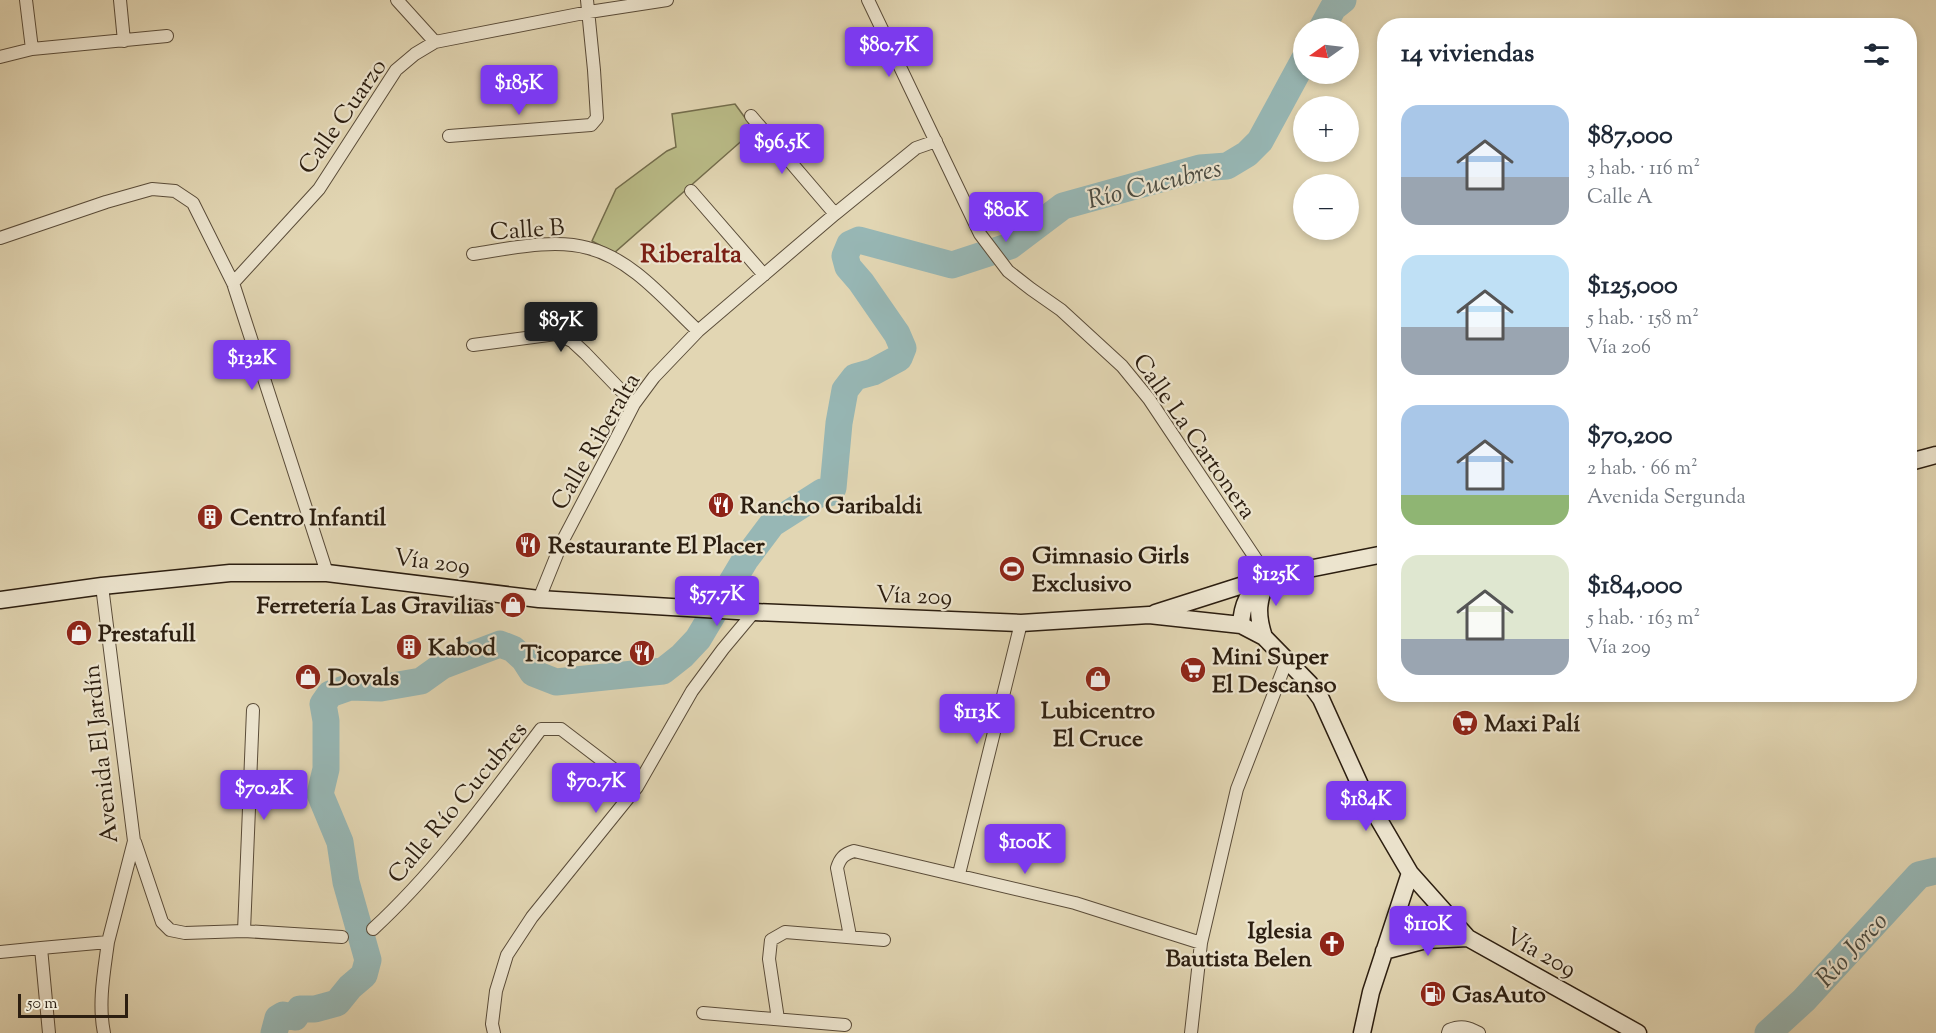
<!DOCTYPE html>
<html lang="es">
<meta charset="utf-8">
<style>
:root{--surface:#fff;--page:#f2f2f3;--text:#1f2937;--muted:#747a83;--accent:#7c3aed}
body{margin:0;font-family:"Sorts Mill Goudy",serif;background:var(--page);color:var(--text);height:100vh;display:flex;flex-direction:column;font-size:22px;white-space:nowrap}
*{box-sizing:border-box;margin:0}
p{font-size:20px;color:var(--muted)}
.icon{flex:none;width:33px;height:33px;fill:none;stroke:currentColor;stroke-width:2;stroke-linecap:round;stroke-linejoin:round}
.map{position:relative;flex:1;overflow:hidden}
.sheet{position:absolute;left:1377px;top:18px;width:540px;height:684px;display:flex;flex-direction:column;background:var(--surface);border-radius:24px;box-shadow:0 3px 9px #0003}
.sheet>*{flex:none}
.needle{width:39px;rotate:256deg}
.fabs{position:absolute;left:1293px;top:18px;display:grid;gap:12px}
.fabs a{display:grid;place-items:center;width:66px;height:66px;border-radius:50%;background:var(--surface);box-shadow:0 3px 9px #0003;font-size:30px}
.scale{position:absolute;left:18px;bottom:15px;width:110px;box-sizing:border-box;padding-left:6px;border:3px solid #2c1e10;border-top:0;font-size:16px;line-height:21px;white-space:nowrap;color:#2c1e10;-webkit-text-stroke:4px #ece4ce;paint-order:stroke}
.price{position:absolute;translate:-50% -51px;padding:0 14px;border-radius:6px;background:var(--accent);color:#fff;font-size:20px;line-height:39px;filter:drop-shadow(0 2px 3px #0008)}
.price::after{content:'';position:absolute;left:50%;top:36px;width:18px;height:14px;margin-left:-9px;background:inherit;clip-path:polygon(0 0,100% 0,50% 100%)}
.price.active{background:#222;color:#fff}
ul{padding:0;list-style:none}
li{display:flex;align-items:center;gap:18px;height:150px;padding:0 24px}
li span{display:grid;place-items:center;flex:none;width:168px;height:120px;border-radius:18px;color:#555}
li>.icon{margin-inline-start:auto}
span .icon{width:72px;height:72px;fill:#fffc;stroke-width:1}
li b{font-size:26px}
h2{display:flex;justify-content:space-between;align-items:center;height:72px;padding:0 24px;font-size:26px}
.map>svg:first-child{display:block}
</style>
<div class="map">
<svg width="1936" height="1033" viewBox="0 0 1936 1033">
<rect width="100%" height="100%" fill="#e2d6b3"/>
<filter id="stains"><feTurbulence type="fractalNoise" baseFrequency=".00333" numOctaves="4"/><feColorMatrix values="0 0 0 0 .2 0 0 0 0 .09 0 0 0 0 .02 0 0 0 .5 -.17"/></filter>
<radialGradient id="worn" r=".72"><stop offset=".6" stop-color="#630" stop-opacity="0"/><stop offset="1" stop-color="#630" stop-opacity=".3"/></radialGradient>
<!-- green -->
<path fill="#babc88" stroke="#736d4c" stroke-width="1.5" d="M735,104L754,130L614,253L592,241L616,189L667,151L676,147L672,114Z"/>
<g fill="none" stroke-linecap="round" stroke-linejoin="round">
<!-- river -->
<path stroke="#97b7b5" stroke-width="27" d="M1322,28L1333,8L1343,0
M274,1033L278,1018L283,1015L295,1017L300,1009H315L337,1003L350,987L364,975L368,960L346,882L340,842L320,794L326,769V721L323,704L330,694L350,687L381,688L421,681L442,666L500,644L513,649L524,659L533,673L556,682L663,671L682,656L698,639L745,560L772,524L822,492L829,493L833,488L839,423L845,390L855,377L873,372L899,358L903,348L897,334L861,282L848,267L845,256L850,244L859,240L952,265L1010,246L1063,206L1200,168L1227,166L1247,154L1260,141L1304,60
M1768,1033L1804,1000L1919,875L1936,871"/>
<!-- street casing -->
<g stroke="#5a4c39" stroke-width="14">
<path id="street" d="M26,0L32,49
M120,0L124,41
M397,0L435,42
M868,0L980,234L1008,271L1031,289L1061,310L1122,366L1149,399L1268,577
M0,57L32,49L167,36
M751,116L835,214
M449,136L591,125L597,118L594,70L587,0
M691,191L764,275
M0,238L106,202L152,189L175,191L193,203L233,283L327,573
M473,254C507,249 554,238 588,248C632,259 666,301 698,331
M233,283L319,189L396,70L415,54L435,42L589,12L667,0
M473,345L556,334L572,341L585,353L634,404
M539,599L562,542L615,441L634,404L654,377L698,331L835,214L916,148L936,141
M135,842L162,922L170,930L185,933L244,931L342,937
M959,874L1021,623
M373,929C437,870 488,799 541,729H561L637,787
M244,931L253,710
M850,936L837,868C840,858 844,854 854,851L1075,903L1201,943
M0,952L41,948
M703,1013L845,1025
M778,1019L769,959L771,940L785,932L884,940
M49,1033L41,948L108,942L134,841L102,586
M104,1033C98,1003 104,972 108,942
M494,1033L492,1024L496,991L507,955L532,917L637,787L692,691L723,649L754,612
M1191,1033L1201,943L1237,789L1287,660
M1448,1033L1449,1030C1461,1025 1468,1027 1479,1033"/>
</g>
<!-- secondary casing -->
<g stroke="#2c1e10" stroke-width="19">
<path id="secondary" d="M1910,462L1936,455
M0,600L102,586L230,573H327L539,599L754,612L1021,623L1149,615L1241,625L1264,637L1310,684L1321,699L1365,796L1410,873L1468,938L1638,1033
M1155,613L1268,577L1384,554
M1241,625C1242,605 1248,591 1265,579
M1264,637C1256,613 1258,600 1268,577
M1384,951L1426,940L1468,938
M1362,1033L1371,992L1410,873"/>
</g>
<!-- street -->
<use href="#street" stroke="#ece4ce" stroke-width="12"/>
<!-- secondary -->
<use href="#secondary" stroke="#ece4ce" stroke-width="16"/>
</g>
<!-- icons -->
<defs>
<g id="restaurant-disc" transform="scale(1.35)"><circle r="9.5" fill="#8f2418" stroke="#ece4ce"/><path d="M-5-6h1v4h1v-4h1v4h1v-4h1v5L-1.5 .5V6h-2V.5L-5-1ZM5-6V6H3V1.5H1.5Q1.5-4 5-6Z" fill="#fff"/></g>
<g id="building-disc" transform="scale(1.35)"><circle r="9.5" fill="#8f2418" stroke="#ece4ce"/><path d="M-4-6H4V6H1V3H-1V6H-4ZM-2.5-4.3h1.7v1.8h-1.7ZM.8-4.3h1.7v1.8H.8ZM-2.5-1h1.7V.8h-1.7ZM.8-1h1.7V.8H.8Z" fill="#fff"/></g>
<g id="stadium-disc" transform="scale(1.35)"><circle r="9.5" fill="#8f2418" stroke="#ece4ce"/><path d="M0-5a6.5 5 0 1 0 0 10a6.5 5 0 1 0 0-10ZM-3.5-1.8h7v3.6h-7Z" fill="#fff"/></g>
<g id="shop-disc" transform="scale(1.35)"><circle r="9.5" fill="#8f2418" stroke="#ece4ce"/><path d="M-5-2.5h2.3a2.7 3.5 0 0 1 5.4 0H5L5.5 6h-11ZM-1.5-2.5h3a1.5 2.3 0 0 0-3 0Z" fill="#fff"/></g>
<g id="supermarket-disc" transform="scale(1.35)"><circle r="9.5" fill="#8f2418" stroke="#ece4ce"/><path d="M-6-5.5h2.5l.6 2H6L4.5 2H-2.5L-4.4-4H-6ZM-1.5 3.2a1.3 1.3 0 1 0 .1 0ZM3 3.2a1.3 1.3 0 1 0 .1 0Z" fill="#fff"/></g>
<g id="church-disc" transform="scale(1.35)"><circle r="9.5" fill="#8f2418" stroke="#ece4ce"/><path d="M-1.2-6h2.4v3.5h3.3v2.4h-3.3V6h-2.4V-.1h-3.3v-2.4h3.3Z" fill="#fff"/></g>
<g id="fuel-disc" transform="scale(1.35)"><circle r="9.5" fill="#8f2418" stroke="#ece4ce"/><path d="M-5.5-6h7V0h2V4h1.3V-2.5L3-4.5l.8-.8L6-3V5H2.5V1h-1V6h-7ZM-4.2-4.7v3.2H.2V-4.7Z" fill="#fff"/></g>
</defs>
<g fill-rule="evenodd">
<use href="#restaurant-disc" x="721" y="505"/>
<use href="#building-disc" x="210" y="517"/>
<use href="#restaurant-disc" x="528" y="545"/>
<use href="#stadium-disc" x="1012" y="569"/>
<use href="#shop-disc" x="513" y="605"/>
<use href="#shop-disc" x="79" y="633"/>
<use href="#building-disc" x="409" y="647"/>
<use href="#restaurant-disc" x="642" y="653"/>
<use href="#supermarket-disc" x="1193" y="670"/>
<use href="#shop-disc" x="308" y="677"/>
<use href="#shop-disc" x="1098" y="679"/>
<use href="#supermarket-disc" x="1465" y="723"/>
<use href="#church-disc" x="1332" y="944"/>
<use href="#fuel-disc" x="1433" y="994"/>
</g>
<g text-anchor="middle" stroke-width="4.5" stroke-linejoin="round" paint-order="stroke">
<!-- street labels -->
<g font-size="24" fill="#2c1e10" stroke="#ece4ce">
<text transform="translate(342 116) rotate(-55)" y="8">Calle Cuarzo</text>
<text transform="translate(527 229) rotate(-4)" y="8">Calle B</text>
<text transform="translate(1195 436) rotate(55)" y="8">Calle La Cartonera</text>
<text transform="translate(595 441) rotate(-60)" y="8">Calle Riberalta</text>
<text transform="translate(432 561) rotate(7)" y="8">Vía 209</text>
<text transform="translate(914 595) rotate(2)" y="8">Vía 209</text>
<text transform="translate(100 754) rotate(-96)" y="8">Avenida El Jardín</text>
<text transform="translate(457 802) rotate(-50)" y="8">Calle Río Cucubres</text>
<text transform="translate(1541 952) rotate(29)" y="8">Vía 209</text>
</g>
<!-- poi labels -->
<g font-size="24" font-weight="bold" fill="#2c1e10" stroke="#ece4ce" text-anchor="start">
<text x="740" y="513">Rancho Garibaldi</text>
<text x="230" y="525">Centro Infantil</text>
<text x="548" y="553">Restaurante El Placer</text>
<text x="1032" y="563">Gimnasio Girls<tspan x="1032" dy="28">Exclusivo</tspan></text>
<text x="494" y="613" text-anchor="end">Ferretería Las Gravilias</text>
<text x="98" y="641">Prestafull</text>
<text x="428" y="655">Kabod</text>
<text x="622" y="661" text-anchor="end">Ticoparce</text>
<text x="1212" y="664">Mini Super<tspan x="1212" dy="28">El Descanso</tspan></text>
<text x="328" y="685">Dovals</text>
<text x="1098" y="718" text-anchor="middle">Lubicentro<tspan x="1098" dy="28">El Cruce</tspan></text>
<text x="1484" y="731">Maxi Palí</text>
<text x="1312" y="938" text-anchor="end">Iglesia<tspan x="1312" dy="28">Bautista Belen</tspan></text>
<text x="1452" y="1002">GasAuto</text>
</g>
<!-- water labels -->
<g font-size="26" font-style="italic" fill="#4c4c42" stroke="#ece4ce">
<text transform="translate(1154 183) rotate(-14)" y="9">Río Cucubres</text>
<text transform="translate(1851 949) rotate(-47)" y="9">Río Jorco</text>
</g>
<!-- neighbourhood labels -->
<g font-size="26" font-weight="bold" fill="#7a1f14" stroke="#ece4ce">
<text x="691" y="262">Riberalta</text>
</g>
</g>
<rect width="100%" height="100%" filter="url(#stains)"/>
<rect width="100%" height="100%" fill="url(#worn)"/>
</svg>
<div class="fabs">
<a><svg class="needle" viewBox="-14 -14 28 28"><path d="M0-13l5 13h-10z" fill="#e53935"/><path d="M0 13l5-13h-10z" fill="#747a83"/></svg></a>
<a>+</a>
<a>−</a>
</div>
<div class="scale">50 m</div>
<b class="price" style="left:889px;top:78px">$80.7K</b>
<b class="price" style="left:519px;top:116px">$185K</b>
<b class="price" style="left:782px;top:175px">$96.5K</b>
<b class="price" style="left:1006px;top:243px">$80K</b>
<b class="price active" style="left:561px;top:353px">$87K</b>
<b class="price" style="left:252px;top:391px">$132K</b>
<b class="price" style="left:1276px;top:607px">$125K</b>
<b class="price" style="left:717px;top:627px">$57.7K</b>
<b class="price" style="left:977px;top:745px">$113K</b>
<b class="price" style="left:596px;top:814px">$70.7K</b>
<b class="price" style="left:264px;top:821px">$70.2K</b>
<b class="price" style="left:1366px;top:832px">$184K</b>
<b class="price" style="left:1025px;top:875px">$100K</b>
<b class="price" style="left:1428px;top:957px">$110K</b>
<section class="sheet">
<h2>14 viviendas<svg class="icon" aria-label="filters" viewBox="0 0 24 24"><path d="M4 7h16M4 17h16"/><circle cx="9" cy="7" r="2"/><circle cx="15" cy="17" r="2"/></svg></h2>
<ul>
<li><span style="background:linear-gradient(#a9c7e8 60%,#9aa5b1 0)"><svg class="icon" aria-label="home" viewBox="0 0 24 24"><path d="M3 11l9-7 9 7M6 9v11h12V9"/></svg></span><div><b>$87,000</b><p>3 hab. · 116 m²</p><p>Calle A</p></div></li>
<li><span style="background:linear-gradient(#bfe0f5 60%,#9aa5b1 0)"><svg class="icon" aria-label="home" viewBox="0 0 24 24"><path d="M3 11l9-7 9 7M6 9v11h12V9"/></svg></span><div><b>$125,000</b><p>5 hab. · 158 m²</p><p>Vía 206</p></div></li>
<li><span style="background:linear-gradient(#a9c7e8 75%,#8fb573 0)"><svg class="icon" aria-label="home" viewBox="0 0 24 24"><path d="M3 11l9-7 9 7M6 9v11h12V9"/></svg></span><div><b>$70,200</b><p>2 hab. · 66 m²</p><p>Avenida Sergunda</p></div></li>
<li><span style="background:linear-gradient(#dfe7d0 70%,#9aa5b1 0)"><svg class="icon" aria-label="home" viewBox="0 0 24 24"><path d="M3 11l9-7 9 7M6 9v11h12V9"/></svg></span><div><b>$184,000</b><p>5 hab. · 163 m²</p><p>Vía 209</p></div></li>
</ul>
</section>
</div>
